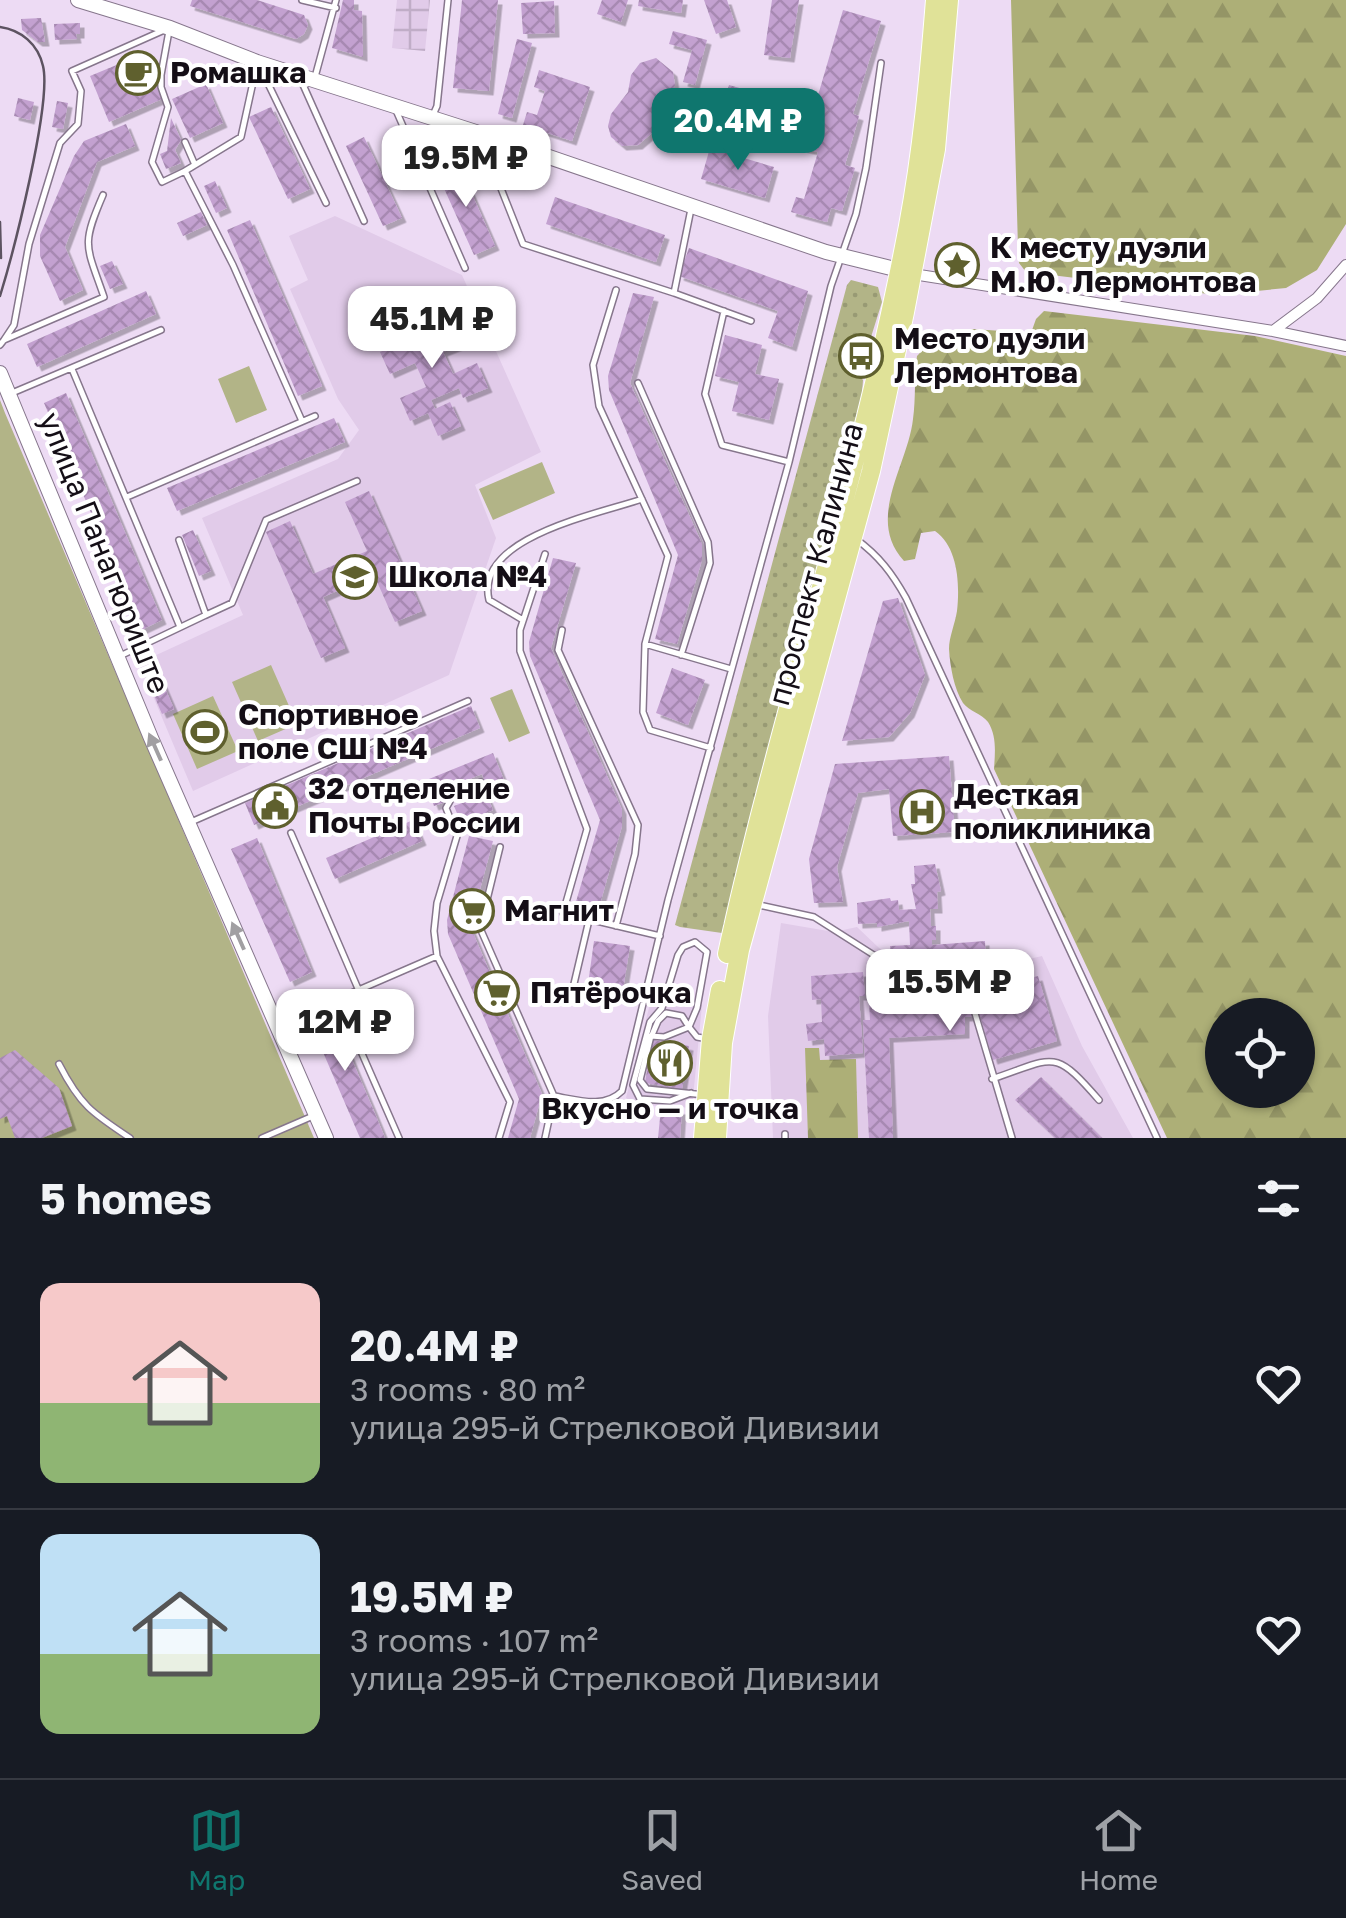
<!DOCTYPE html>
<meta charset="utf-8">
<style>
:root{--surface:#171b24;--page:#242831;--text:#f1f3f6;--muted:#9ea1a6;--line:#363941;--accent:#0f766e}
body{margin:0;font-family:"Golos Text",sans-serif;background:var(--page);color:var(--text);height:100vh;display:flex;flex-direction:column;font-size:38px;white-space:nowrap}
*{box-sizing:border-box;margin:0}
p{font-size:32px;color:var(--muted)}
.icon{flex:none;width:55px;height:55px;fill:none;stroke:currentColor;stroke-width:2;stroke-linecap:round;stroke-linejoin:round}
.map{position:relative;height:1138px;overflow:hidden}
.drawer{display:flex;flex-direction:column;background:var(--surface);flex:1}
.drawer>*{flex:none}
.controls{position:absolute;left:1205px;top:998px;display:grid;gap:20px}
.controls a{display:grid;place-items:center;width:110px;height:110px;border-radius:50%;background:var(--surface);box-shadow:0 2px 8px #0004;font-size:50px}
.price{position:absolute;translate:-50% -85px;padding:0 22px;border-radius:20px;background:#fff;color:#222;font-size:32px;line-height:65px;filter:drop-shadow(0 2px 5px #0008)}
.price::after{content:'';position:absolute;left:50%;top:60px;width:30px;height:22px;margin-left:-15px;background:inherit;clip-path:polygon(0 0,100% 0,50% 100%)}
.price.selected{background:var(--accent);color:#fff}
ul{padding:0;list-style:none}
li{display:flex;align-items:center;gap:30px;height:250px;padding:0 40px}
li+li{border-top:2px solid var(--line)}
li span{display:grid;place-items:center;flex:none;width:280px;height:200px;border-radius:20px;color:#555}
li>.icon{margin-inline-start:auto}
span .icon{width:120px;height:120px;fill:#fffc;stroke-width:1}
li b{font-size:42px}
h2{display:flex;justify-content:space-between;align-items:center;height:120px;padding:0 40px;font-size:42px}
.tab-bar{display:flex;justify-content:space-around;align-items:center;height:140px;border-top:2px solid var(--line);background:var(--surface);font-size:28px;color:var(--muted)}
.tab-bar a{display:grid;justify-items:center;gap:5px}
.tab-bar .selected{color:var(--accent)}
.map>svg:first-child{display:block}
</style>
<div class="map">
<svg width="1346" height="1138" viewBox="0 0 1346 1138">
<defs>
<pattern id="industrial-grid" width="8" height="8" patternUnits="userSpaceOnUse" patternTransform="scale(2.5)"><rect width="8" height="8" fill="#e1cbe9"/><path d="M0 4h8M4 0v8" fill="none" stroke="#c0adc7"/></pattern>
<pattern id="grass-dots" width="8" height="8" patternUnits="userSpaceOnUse" patternTransform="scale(2.5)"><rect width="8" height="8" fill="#b2b487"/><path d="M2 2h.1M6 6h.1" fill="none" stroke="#989a74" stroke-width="1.8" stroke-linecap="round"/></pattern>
<pattern id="forest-firs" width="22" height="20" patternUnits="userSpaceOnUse" patternTransform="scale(2.5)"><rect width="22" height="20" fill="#adaf77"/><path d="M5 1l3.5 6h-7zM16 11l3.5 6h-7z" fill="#949566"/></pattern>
<pattern id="building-cross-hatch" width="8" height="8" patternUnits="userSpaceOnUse" patternTransform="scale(2.5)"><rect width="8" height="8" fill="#c3a1d0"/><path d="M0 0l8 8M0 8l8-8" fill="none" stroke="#a789b2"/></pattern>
<filter id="shadow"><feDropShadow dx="4.5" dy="4.5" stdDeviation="0" flood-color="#0004"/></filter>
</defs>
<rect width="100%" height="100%" fill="#eddbf4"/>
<!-- built -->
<path fill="#e1cbe9" d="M335,216L462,275L541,452L475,485L496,538L449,675L193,791L139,663L243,615L202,518L338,459L359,430L338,399L290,289L308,280L289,236Z
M781,923L834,932L857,927L898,966L931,968L954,976L1042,956L1082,1046L1133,1138H773L768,1016Z
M652,996L702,1005L692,1108L635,1104L626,1098Z"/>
<!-- industrial -->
<path fill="url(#industrial-grid)" d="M397,0H430L425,51L392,48Z"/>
<!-- grass -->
<path fill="url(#grass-dots)" d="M851,280L878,287L882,302L871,337L862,335L855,351V371L863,380L861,406L761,774L722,933L680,927L675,925L847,285Z"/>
<!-- forest -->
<path fill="url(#forest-firs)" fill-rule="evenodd" d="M1011,0H1346V224L1317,270L1286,288L1217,295L1026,272L1019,263L1018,248Z
M1044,311L1255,336L1346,356V1138H1167L994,769C995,753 997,736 988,722C982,714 969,711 963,703C954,689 950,666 949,649C949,637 955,624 957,611C960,584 958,547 935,531L921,533L915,559L904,561C865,519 908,465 913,419C916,398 914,377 917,356L932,340L972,329L1031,333L1036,319ZM1222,1015H1298V1090H1222Z
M805,1048H819L820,1060L856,1059L858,1138H808Z"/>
<!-- park -->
<path fill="#b2b487" d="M249,366L267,410L236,423L218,379Z
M0,400L5,413L314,1138H0Z
M542,462L555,493L493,520L479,489Z
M271,665L297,724L258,741L232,682Z
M512,689L530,733L509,742L490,698Z
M213,696L238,751L197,769L173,714Z"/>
<!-- building -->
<path fill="url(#building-cross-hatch)" filter="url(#shadow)" d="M192,0H257L304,15L308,25L304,34L296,39L190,6Z
M343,0H354V10L362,11L363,57L332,48Z
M462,0H498L489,91L453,88Z
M602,0H628L621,22L597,14Z
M639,0H683L681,13L638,6Z
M704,0H727L736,27L716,34Z
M772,0H799L790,58L764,55Z
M554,1L555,33L523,34L521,3Z
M843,10L881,21L853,114L859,116L845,165L855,168L842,211L831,208L827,222L791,212L796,197L804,199L818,152L802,148L804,143L719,118L729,85L814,109Z
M41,18L45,42H38L22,30L21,19Z
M80,23V34H76L77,39L55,40L54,24Z
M673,31L707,40L695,85L683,82L692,50L669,44Z
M517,39L532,43L512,118L498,114Z
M143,54L162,99L109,122L90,76Z
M656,58L673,72L675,86L657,107L652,133L638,145L622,146L611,137L608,126L611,114L628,92L631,75L640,63Z
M539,70L590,87L572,141L523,125L527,112L537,115L545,91L534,87Z
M206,84L223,123L190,138L172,99Z
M18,98L34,102L30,120L14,116Z
M57,101L68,103L63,129L52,127Z
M271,107L310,189L288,199L249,117Z
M171,118L181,140L175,150L181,163L166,169L160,154L167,151Z
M126,124L135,146L97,162L65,247L83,290L60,301L40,256V235L74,156L84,141Z
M364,137L402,218L383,226L346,146Z
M710,148L774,167L765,198L701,179Z
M459,165L495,246L474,255L438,175Z
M215,181L227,208L216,213L204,186Z
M555,197L665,235L656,262L546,224Z
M201,212L207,225L183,236L177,223Z
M250,220L322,386L298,396L227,230Z
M689,248L808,291L792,347L768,338L778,311L679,276Z
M112,261L123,284L110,289L100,266Z
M146,291L156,314L37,367L27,344Z
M633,293L654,297L630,383L702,544V560L677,644L655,639L678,555L609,390L608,376Z
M412,312L421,335L407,341L411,350L437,339L433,329L457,318L468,342L443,352L453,374L477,363L488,388L463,398L459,388L431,400L435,409L450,402L461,426L438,436L428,413L410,421L400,398L426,387L415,363L390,374L380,352L399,344L389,322Z
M725,335L762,345L755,374L779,379L769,420L732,411L739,382L715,376Z
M66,393L162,620L141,630L44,403Z
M334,418L345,442L177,511L167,488Z
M369,491L422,611L395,622L374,575L323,597L345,648L321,658L266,532L290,521L313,574L367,551L345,502Z
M193,530L211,571L199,576L182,535Z
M553,558L576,563L551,648L622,810V826L598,911L575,905L600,820L530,656L529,642Z
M898,598L925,675L910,713L889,737L842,741L883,601Z
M672,668L705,680L688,725L656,713Z
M161,679L174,709L162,714L149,684Z
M471,706L480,728L254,825L245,803Z
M493,753L508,790L491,797L482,774L440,791L445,802L434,806L424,781Z
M949,756L955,832L893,836L889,789L858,793L837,867L843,902L814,903L809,859L835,764Z
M486,794L493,810L461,823L454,806Z
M413,820L422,841L335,879L326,858Z
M469,836L493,841L470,926L542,1094L530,1138H508L519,1099L448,934L447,920Z
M257,838L312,972L290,982L231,849Z
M935,864L941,891L937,892L938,909H930L931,926H936V940H932V945L985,941L986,964L950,969V966H943L942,957H935V952L918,953L919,965L908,966V961L898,962V956H891L890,946L910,945L909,921L877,927V923L858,924L857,903L890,898L891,901L898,900L899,910L916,909L911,884H915L914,866Z
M594,941L630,946L623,989L588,984Z
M863,972L865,996H859L863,1053L825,1056L824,1039L808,1041L806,1024L822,1022L821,999L812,1000L811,976Z
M1038,976L1057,1041L993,1060L980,1016L965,1017V1034L889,1038L893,1138H869L863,1020H870L869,1002L964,998V1011L979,1010L974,995Z
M329,1006L373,1109L385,1138H360L307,1015Z
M652,1040L689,1046L682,1089L645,1083Z
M15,1050L59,1088L72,1126L42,1138H15L7,1116L0,1119V1058Z
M1041,1077L1102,1138H1055L1015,1100Z
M661,1108L682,1110L680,1138H658Z"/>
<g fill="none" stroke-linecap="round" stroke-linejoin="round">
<!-- service casing -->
<g stroke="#86768c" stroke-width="8">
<path id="service" d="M302,0L336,8
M169,31L161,75V87L168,107L152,162L162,182L185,171
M257,64L241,137L185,171L233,265L302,421
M259,65L326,203
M315,77L336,0
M300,78L364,221
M395,108L465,268
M433,115L437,106L448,0
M481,138L523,244L674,293
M185,142L195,165
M691,209L674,293L751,321
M616,290L593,365L599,406L668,556L645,644L643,712L650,730L711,748
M724,311L705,394L722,445L789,462
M4,340L14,325L29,244L60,143L78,124L81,91L72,71L162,31
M0,345L4,340L104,297C86,245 81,246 103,195
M72,369L180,627
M638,383L708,542L710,563L681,655
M12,393L161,330
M127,497L315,416
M856,539C879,556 892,573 906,598L1157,1138
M545,554L520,630V651L587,829L563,913L660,936
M206,615L232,603L266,520L357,481
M523,620L489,600C474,537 599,514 642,499
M562,630L558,650L638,825L635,854L616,926
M645,644L731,669
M120,656L206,615L179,540
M481,782L448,796L450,801L446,808L457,836L437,903L434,931L437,956L510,1102L499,1138
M191,822L468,701
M291,833L359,991
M500,847L480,928L554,1096C578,1100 604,1109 622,1091L668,900L789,462L831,286L856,214L866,168L881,63
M759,905L814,917L902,973L941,976L966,983L1012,1138
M589,920L573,988L644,1000
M338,999L399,1138
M280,1024L437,956
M689,1027L697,1008L707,952L695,942L683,947L678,955L662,1008L650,1022L633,1085L640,1099L670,1101L691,1093
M652,1035L658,1021L666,1013L682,1016L689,1027
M59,1064C80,1105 92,1113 130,1138
M992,1079C1055,1058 1053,1047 1099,1100
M705,1095L647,1089L640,1080L651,1036L664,1037L689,1027L697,1037L708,1039
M262,1138L313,1116
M545,1138L554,1096
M785,1138V1134"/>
</g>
<!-- minor casing -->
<g stroke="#86768c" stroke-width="12">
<path id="minor" d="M913,274L1273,331L1346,346
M1273,331L1317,298L1346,265"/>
</g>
<!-- tertiary casing -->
<g stroke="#86768c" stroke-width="16">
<path id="tertiary" d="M78,0L170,28L257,62L479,133L826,252L899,270
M0,373L151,738L326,1138"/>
</g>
<!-- primary casing -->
<g stroke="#fff" stroke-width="20">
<path id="primary" d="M727,954C780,710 862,472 908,226C922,151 929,76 935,0
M703,1138L711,1039L720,990
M717,1138L723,1043L740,950L871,471L905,312L936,149L949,0"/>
</g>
<!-- service -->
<use href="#service" stroke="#fff" stroke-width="5"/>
<!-- minor -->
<use href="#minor" stroke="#fff" stroke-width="10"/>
<!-- tertiary -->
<use href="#tertiary" stroke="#fff" stroke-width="14"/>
<!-- primary -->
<use href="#primary" stroke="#e0e298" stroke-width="18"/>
<!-- tram -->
<path stroke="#5d5361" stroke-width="2.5" d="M0,27C21,30 38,44 43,66C52,103 13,254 0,296
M0,222L1,258"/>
</g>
<!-- one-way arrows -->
<defs><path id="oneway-solid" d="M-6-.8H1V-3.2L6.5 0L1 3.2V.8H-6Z" transform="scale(2.5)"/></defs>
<g fill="#a19fa2">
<use href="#oneway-solid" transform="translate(155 747) rotate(-114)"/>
<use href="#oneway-solid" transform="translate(238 936) rotate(-114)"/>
</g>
<!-- icons -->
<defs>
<g id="cafe-ring" transform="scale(2.25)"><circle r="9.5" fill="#fff" stroke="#5f602e" stroke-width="1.5"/><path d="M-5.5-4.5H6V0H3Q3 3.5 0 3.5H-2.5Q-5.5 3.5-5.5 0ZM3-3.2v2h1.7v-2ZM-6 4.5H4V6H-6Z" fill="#5f602e"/></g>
<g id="sight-ring" transform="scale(2.25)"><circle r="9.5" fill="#fff" stroke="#5f602e" stroke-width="1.5"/><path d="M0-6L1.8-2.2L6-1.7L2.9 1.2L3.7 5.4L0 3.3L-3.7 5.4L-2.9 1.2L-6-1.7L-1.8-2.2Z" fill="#5f602e"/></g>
<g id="bus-ring" transform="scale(2.25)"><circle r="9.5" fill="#fff" stroke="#5f602e" stroke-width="1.5"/><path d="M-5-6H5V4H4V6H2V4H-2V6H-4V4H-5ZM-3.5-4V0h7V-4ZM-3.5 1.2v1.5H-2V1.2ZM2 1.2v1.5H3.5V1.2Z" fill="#5f602e"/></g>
<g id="school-ring" transform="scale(2.25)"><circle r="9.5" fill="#fff" stroke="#5f602e" stroke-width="1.5"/><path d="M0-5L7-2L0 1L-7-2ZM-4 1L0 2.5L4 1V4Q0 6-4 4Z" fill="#5f602e"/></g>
<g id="stadium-ring" transform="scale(2.25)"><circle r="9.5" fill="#fff" stroke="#5f602e" stroke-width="1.5"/><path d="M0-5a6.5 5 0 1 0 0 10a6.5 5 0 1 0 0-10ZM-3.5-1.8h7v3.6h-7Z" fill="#5f602e"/></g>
<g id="civic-ring" transform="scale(2.25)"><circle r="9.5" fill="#fff" stroke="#5f602e" stroke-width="1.5"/><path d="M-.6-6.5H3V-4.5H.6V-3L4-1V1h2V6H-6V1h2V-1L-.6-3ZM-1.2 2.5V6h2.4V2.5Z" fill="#5f602e"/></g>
<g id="hospital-ring" transform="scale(2.25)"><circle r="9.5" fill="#fff" stroke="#5f602e" stroke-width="1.5"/><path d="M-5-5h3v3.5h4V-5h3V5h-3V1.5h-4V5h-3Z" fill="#5f602e"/></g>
<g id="supermarket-ring" transform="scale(2.25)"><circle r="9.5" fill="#fff" stroke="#5f602e" stroke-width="1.5"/><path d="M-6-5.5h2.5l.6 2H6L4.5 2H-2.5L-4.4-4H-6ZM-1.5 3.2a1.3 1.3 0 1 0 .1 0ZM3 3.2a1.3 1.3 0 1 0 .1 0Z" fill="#5f602e"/></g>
<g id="restaurant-ring" transform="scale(2.25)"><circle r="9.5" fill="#fff" stroke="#5f602e" stroke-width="1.5"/><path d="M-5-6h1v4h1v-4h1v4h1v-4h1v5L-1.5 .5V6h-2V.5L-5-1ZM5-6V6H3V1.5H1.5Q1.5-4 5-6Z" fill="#5f602e"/></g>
</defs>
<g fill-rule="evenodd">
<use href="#cafe-ring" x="138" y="73"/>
<use href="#sight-ring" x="957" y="265"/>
<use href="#bus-ring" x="861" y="356"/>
<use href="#school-ring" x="355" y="577"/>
<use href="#stadium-ring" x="205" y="732"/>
<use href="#civic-ring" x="275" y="806"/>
<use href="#hospital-ring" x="922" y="812"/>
<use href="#supermarket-ring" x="472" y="911"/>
<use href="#supermarket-ring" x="497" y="993"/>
<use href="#restaurant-ring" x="670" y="1063"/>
</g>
<g text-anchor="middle" stroke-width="8" stroke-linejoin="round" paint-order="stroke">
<!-- poi labels -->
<g font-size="30" font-weight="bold" fill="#140e16" stroke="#fff" text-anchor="start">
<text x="170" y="83">Ромашка</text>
<text x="990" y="258">К месту дуэли<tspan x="990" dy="34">М.Ю. Лермонтова</tspan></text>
<text x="894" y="349">Место дуэли<tspan x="894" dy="34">Лермонтова</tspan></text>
<text x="388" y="587">Школа №4</text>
<text x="238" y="725">Спортивное<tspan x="238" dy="34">поле СШ №4</tspan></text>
<text x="308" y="799">32 отделение<tspan x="308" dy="34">Почты России</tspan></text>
<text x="954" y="805">Десткая<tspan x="954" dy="34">поликлиника</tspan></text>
<text x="504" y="921">Магнит</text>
<text x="530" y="1003">Пятёрочка</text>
<text x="670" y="1119" text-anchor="middle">Вкусно — и точка</text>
</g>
<!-- street labels -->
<g font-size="30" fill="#140e16" stroke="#fff">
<text transform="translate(104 553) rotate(68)" y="10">улица Панагюриште</text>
<text transform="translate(816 564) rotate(-75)" y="10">проспект Калинина</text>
</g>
</g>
</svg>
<div class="controls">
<a><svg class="icon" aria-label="locate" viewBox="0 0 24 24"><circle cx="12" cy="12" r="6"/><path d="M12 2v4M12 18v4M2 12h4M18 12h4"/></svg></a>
</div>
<b class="price selected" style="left:738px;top:173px">20.4M ₽</b>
<b class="price" style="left:466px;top:210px">19.5M ₽</b>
<b class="price" style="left:432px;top:371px">45.1M ₽</b>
<b class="price" style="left:950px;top:1034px">15.5M ₽</b>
<b class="price" style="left:345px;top:1074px">12M ₽</b>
</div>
<section class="drawer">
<h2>5 homes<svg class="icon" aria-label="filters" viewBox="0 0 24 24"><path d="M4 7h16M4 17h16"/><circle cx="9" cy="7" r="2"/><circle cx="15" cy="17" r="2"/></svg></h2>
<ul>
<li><span style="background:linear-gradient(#f6c9c9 60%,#8fb573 0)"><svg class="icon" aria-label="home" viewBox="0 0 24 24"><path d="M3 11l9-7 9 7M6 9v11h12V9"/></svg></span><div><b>20.4M ₽</b><p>3 rooms · 80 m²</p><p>улица 295-й Стрелковой Дивизии</p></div><svg class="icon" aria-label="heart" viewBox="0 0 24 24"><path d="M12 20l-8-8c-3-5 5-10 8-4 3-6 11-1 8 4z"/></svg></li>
<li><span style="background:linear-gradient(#bfe0f5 60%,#8fb573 0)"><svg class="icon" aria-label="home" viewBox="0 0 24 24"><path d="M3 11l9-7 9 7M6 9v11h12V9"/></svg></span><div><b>19.5M ₽</b><p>3 rooms · 107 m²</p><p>улица 295-й Стрелковой Дивизии</p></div><svg class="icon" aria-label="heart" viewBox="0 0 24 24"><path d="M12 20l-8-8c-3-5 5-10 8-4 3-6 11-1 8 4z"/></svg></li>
</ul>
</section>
<nav class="tab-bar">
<a class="selected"><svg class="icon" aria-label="map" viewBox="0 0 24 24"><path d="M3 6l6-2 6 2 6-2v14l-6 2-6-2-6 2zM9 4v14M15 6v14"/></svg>Map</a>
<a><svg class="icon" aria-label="saved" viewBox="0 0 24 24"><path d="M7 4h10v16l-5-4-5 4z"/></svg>Saved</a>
<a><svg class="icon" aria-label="home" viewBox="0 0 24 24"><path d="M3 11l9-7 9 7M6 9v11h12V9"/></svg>Home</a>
</nav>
